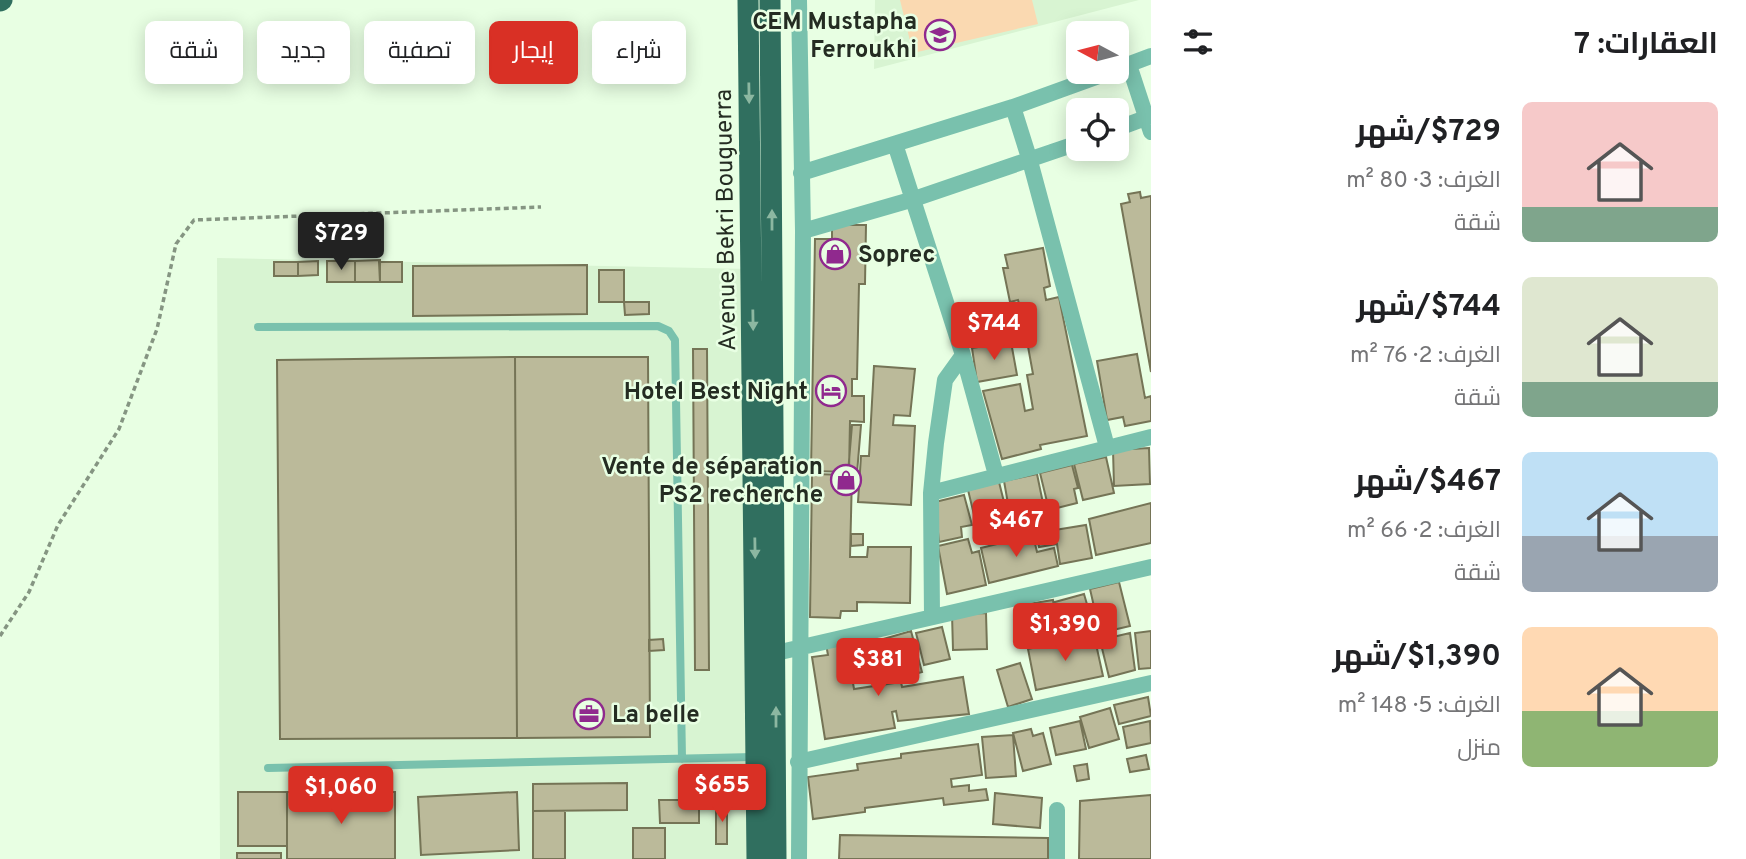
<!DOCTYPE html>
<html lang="ar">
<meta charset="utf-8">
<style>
:root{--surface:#fff;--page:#f2f2f2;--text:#202124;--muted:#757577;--accent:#d93025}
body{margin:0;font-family:Overpass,Cairo,sans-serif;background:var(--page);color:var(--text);direction:rtl;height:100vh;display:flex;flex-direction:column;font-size:26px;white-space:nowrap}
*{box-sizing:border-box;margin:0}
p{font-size:23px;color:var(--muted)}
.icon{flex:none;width:38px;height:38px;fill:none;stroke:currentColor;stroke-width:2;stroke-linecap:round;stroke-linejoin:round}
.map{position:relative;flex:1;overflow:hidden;direction:ltr}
.side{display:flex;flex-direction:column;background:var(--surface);width:595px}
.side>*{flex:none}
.banner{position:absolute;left:21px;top:21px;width:665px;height:63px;direction:rtl;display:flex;gap:14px}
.needle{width:46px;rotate:277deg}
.fabs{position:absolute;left:1066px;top:21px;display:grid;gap:14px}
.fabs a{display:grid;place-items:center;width:63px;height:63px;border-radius:10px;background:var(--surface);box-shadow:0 4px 18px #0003;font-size:35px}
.price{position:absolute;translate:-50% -60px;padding:0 16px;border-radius:7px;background:var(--accent);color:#fff;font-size:23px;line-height:46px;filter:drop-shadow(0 2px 4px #0008)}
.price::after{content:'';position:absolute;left:50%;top:42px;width:21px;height:16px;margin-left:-10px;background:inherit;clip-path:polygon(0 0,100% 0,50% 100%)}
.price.on{background:#222;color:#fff}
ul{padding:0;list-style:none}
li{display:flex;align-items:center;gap:21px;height:175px;padding:0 28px}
li span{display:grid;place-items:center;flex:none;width:196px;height:140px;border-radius:10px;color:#555}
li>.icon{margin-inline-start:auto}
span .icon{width:84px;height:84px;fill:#fffc;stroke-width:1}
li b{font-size:30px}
h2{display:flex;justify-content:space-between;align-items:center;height:84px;padding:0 28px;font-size:30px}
.chip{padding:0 24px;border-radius:10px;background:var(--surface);box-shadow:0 4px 18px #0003;font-size:24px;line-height:63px}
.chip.on{background:var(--accent);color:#fff}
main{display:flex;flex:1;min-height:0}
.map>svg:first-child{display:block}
</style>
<main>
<section class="side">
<h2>العقارات: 7<svg class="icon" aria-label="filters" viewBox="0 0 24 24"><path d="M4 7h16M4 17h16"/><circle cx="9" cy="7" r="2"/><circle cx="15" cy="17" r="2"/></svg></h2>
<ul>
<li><span style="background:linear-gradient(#f6c9c9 75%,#7fa58c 0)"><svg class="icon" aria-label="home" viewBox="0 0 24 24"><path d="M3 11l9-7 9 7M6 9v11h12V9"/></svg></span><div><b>$729/شهر</b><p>الغرف: 3 · 80 m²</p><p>شقة</p></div></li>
<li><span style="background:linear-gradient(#dfe7d0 75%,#7fa58c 0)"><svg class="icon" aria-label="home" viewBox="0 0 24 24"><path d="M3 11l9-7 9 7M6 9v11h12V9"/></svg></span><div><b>$744/شهر</b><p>الغرف: 2 · 76 m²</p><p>شقة</p></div></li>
<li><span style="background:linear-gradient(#bfe0f5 60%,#9aa5b1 0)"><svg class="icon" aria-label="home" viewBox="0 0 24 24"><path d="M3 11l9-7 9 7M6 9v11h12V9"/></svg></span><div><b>$467/شهر</b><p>الغرف: 2 · 66 m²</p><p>شقة</p></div></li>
<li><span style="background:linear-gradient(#ffd9b3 60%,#8fb573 0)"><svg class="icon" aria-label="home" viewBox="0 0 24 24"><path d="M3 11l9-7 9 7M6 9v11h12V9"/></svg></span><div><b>$1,390/شهر</b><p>الغرف: 5 · 148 m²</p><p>منزل</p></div></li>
</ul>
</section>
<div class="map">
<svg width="1151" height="859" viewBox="0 0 1151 859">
<rect width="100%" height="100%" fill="#e8ffe3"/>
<!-- built -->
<path fill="#d8f4d2" d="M875,0H1139L874,69Z
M217,258L750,269L749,859H220Z"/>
<!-- green -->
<path fill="#fad9b1" d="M900,0H1032L1038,24L913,53Z"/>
<!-- building -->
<path fill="#bbba9a" stroke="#757456" stroke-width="2" d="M1140,192L1141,198L1151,196V372L1121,204L1130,202L1128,194Z
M832,225H866L865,284H859L857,379H852V396H864V422L850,421L849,472L811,471L815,239H832Z
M1043,248L1050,286L1044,288L1046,300L1059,297L1087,436L1040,445L1041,449L1002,459L983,391L1020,384L1025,411L1033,409L1027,375L1033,374L1023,319L1018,300L1010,302L1003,268H1008L1005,255Z
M380,260V282H355V261Z
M318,261V275L298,276V262Z
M327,261H355V282H327Z
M274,262H298V276H274Z
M379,262H402V282H380Z
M587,265V314L413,316V266Z
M599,270H624V302H599Z
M624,302H649V314L625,315Z
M1011,342L1017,375L977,382L972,348Z
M693,349H707L709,670H695Z
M1137,354L1145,398L1151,396V421L1125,426L1123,417L1107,420L1097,361Z
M515,357L517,738L280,739L277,360Z
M515,357H648L650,737L517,738Z
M874,366L915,369L910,416L894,415L893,425L915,426L911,505L858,502L861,456H869Z
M852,425H861L857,473H848Z
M1149,448L1150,484L1114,486L1113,450Z
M1106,457L1114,493L1083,500L1074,464Z
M1072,465L1078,488L1074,489L1077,503L1049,510L1040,473Z
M812,474L852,475L850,557H867L868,547H911L910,603L857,602V611H841L840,618L810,617Z
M1037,474L1044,508L1010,515L1004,481Z
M999,482L1008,518L977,527L968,490Z
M964,495L972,525L961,527L962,537L939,542L935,502Z
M1151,503V543L1096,555L1089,519Z
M1086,525L1092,558L1060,564L1057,544L1039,547L1036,533Z
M851,534H863V545L851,546Z
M1033,535L1037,552L1054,548L1058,566L989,583L981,548Z
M968,539L972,553L979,551L986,585L947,594L938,546Z
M1119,582L1130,626L1100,633L1090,589Z
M1084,594L1093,625L1065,633L1055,602Z
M1053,600L1058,634L1027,639L1022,605Z
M986,613L987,649L953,650L952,614Z
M942,627L950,659L924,665L916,633Z
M911,631L922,672L907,676L904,664L887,669L880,640Z
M1151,631V668L1139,669L1135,633Z
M1130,633L1135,670L1109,677L1100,640Z
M1094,635L1103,676L1036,690L1028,649Z
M663,639L664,650L649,651V640Z
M846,641L854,689L901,682L902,687L963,677L969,714L898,721L896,711L892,712L895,728L825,739L812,657L828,655L826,644Z
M1020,663L1032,699L1008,707L997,670Z
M1148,697L1151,716L1119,724L1114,705Z
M1110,708L1119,739L1089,748L1080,717Z
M1080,721L1086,749L1056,755L1050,728Z
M1150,721L1151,743L1127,748L1123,727Z
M1031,729L1033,736L1043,733L1051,764L1023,771L1013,733Z
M1013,735L1016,776L986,778L982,737Z
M978,744L982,775L951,779L952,787L969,785V791L986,789L988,800L944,805L943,798L865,808V812L813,819L808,777L858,770L857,764L901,758V754Z
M1146,755L1149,769L1130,772L1127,759Z
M1087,764L1089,779L1077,781L1074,766Z
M627,783V810L533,811V784Z
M238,792H287V846H238Z
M287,792H395V859H287Z
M517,792L519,850L421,855L418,797Z
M995,793L1042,798L1040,828L993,824Z
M1151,795V859H1079L1080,801Z
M659,800H699V823H660Z
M716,805H727V844H716Z
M533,811H565V859H533Z
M633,828H665V859H633Z
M840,835L1048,838V859H839Z
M237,853H281V859H237Z"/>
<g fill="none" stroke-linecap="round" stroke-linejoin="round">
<!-- path -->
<path stroke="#859582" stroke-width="3.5" stroke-dasharray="5 3.5" stroke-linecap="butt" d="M0,636L29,592L58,525L119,429L157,329L176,244L194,220L541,207"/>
<!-- lane -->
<path stroke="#79c1ad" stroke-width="8" d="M258,327L658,326L669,331L675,340L682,759
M268,768L754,757"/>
<!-- street -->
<path stroke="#79c1ad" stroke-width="16" d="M799,0L803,231L799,859
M1129,65L1151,132
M1119,68L1151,56
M1013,107L1030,161L1107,447
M1116,129L1151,116
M895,144L963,355L945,380L936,443L931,493L932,617
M801,173L1013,107L1110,72
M803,231L914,199L1078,143
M963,355L996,475
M931,493L1151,437
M776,653L1151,567
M798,762L1151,683
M1057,810V859"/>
<!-- highway -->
<path stroke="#306f5f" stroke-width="21" d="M748,0L757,859
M770,0L776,859
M0,1L2,0"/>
</g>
<!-- one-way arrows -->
<defs><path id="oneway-solid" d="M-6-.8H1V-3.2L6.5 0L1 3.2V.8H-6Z" transform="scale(1.75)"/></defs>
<g fill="#8cb7a1">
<use href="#oneway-solid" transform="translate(749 93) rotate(89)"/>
<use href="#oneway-solid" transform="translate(772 220) rotate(-90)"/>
<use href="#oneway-solid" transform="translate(753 320) rotate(89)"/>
<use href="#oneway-solid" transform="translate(755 548) rotate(89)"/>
<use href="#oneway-solid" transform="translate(776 717) rotate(-90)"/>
</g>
<!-- icons -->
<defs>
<g id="school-ring" transform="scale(1.575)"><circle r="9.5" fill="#e8ffe3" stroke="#90298e" stroke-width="1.5"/><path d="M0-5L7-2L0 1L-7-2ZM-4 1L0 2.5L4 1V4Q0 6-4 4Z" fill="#90298e"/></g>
<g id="shop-ring" transform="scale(1.575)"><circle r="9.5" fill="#e8ffe3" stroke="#90298e" stroke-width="1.5"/><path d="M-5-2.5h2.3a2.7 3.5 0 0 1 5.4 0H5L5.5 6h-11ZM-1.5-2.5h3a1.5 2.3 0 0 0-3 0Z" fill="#90298e"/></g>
<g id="hotel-ring" transform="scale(1.575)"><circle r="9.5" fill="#e8ffe3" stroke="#90298e" stroke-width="1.5"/><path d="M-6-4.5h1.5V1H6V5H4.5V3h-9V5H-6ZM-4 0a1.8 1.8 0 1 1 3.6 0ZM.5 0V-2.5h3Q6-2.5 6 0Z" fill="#90298e"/></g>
<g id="office-ring" transform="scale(1.575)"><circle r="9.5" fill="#e8ffe3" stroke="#90298e" stroke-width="1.5"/><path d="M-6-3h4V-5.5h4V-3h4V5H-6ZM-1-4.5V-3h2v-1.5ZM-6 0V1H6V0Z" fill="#90298e"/></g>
</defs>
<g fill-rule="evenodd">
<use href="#school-ring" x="940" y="35"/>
<use href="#shop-ring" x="835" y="254"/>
<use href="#hotel-ring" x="831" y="391"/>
<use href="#shop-ring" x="846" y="480"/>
<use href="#office-ring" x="589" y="714"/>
</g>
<g text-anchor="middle" stroke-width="5" stroke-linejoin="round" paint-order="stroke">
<!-- poi labels -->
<g font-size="24" font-weight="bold" fill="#242c22" stroke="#e8ffe3" text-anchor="end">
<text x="917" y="29">CEM Mustapha<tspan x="917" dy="28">Ferroukhi</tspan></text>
<text x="858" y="262" text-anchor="start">Soprec</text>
<text x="808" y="399">Hotel Best Night</text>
<text x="823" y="474">Vente de séparation<tspan x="823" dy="28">PS2 recherche</tspan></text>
<text x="612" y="722" text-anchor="start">La belle</text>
</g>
<!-- street labels -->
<g font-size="24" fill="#242c22" stroke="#e8ffe3">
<text transform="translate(725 220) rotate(-91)" y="8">Avenue Bekri Bouguerra</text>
</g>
</g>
</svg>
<div class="fabs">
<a><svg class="needle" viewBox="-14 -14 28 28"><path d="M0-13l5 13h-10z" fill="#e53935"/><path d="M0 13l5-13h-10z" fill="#757577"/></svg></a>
<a><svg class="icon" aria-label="locate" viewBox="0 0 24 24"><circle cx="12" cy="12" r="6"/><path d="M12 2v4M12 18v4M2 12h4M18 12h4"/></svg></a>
</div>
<b class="price on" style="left:341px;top:272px">$729</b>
<b class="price" style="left:994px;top:362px">$744</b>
<b class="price" style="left:1016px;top:559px">$467</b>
<b class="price" style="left:1065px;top:663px">$1,390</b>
<b class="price" style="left:878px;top:698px">$381</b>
<b class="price" style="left:722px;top:824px">$655</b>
<b class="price" style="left:341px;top:826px">$1,060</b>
<div class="banner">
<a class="chip">شراء</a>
<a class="chip on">إيجار</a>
<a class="chip">تصفية</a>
<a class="chip">جديد</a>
<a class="chip">شقة</a>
</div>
</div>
</main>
